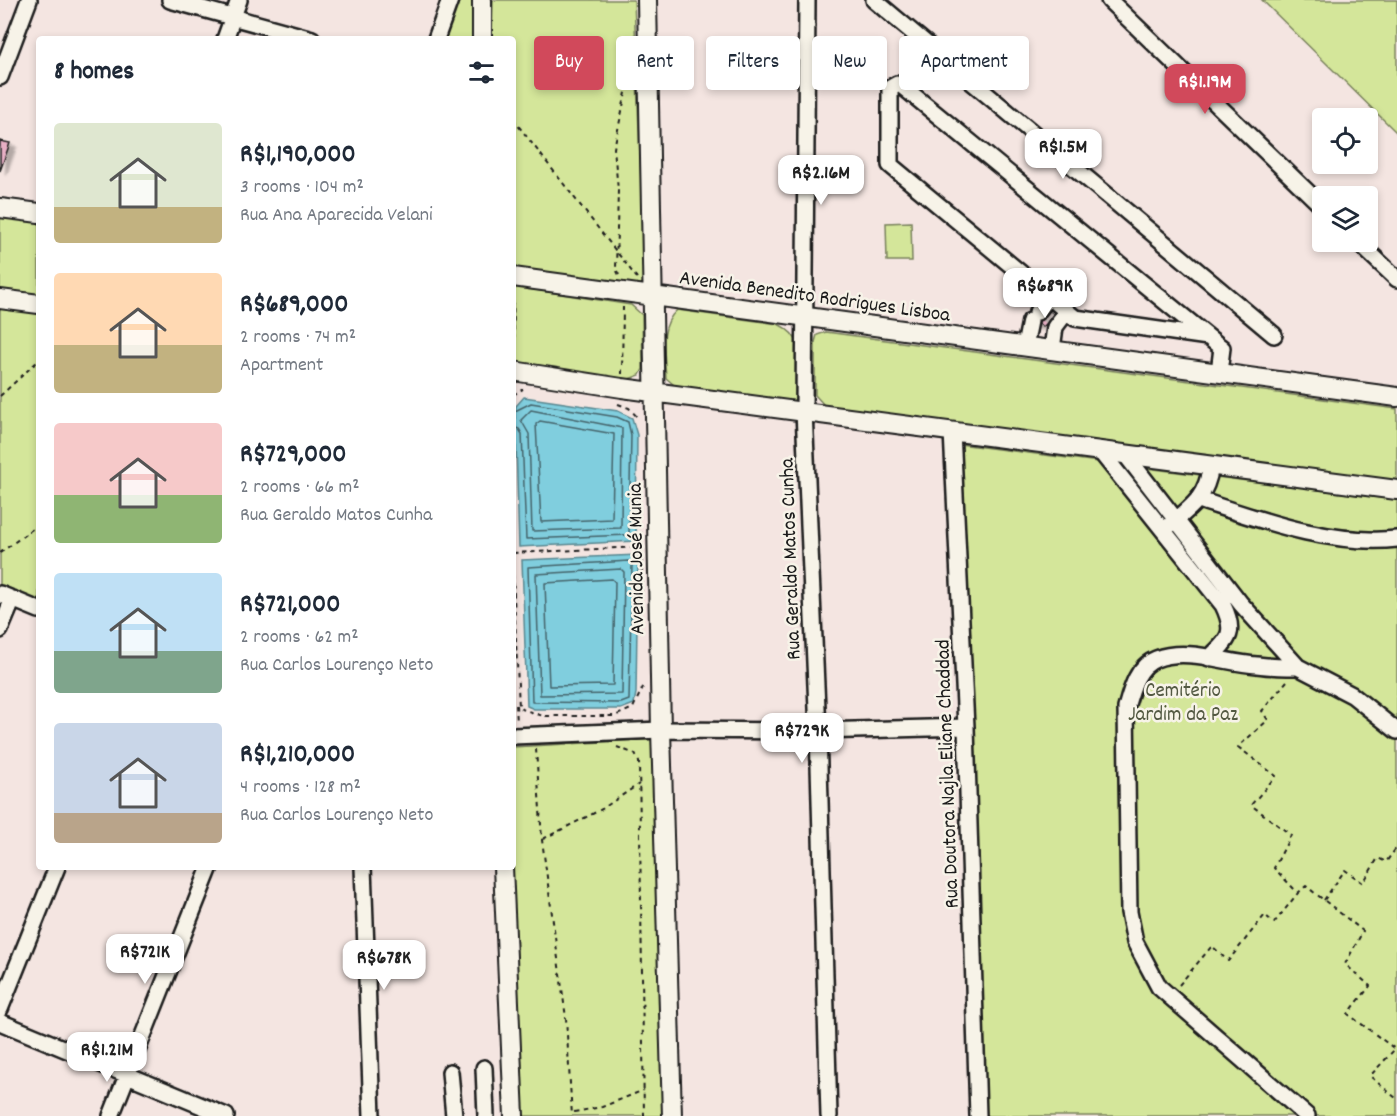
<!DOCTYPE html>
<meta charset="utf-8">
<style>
:root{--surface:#fff;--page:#f6f6f7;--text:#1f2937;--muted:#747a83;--accent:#d1495b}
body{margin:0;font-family:Dekko,sans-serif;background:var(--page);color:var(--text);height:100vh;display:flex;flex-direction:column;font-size:22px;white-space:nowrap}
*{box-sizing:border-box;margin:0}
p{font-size:20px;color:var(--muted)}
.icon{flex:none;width:33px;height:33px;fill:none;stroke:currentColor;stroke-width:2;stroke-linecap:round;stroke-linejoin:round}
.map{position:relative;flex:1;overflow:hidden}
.drawer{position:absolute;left:36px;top:36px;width:480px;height:834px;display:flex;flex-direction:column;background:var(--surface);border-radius:6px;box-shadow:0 3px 9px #0003}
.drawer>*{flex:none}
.banner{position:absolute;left:534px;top:36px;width:570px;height:54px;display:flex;gap:12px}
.fabs{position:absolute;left:1312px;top:108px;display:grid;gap:12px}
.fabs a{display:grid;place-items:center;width:66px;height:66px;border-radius:6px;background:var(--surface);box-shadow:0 3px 9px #0003;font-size:30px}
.price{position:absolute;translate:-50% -51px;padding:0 14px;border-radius:12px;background:#fff;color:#222;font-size:20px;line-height:39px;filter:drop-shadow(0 2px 3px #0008)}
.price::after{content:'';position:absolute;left:50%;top:36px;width:18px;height:14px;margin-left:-9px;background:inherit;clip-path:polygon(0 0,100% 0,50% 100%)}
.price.selected{background:var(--accent);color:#fff}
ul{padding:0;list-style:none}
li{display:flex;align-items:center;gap:18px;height:150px;padding:0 18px}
li span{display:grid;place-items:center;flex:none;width:168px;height:120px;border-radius:6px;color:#555}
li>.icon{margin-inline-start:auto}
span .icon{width:72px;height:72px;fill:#fffc;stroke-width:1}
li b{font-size:26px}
h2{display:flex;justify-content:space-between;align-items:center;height:72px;padding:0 18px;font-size:26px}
.pill{padding:0 21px;border-radius:6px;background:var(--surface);box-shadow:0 3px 9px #0003;font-size:21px;line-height:54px}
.pill.selected{background:var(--accent);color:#fff}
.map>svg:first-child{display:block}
</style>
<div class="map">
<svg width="1397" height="1116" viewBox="0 0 1397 1116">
<defs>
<filter id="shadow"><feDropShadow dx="6" dy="4" stdDeviation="1.5" flood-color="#0004"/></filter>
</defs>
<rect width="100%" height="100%" fill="#f4e5e1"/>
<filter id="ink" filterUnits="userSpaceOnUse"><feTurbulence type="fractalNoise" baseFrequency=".0167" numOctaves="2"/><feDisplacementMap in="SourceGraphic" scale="12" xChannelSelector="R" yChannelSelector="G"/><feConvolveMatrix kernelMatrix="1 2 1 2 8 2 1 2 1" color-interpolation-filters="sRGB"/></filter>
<g filter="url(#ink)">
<!-- green -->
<path fill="#d4e69a" stroke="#78815b" stroke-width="1.5" d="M456,0H474V39H442Z
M493,0H634L645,288L513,270V39H492Z
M1262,0H1397V133Z
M0,214L39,220V298L0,292Z
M911,222L912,261H887L886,223Z
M516,287L631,305L642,315L643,369L640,375L626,380L513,364V289Z
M0,307L39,312V603L0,587Z
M677,310L778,324C808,338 799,364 800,393L792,403L680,390L666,378C665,354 658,327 677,310Z
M826,332L1397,409V485L835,408L825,406L815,395V342L817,335Z
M959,444L1397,500V1116H984Z
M656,739L667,1116H520L510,867H513V747Z"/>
<!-- water -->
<path fill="#80cede" stroke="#588790" stroke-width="1.5" d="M524,397L618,411L632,418L637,435L636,541L519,547L515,410L516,406Z
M638,555L636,693L634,704L621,709H534L527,706L522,560Z"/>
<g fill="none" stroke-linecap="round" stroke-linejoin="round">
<!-- shore -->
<path stroke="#44636a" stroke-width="1.5" d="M531,410L622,428L621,528L532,531L529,434L521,420Z
M513,412L531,403L617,417L628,422L631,435L629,535L526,539L522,434L519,429L513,427
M540,421L614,434L612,519L541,522L536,424Z
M629,561L632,564L629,700L621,703L532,702L528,567Z
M621,569L624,572L622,694L540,695L536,574Z
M612,579L615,582L613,685L549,686L545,583Z"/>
</g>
<!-- building -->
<path fill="#e7afc4" stroke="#1c1c1c" stroke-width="1.5" filter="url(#shadow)" d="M0,141L10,143L0,171Z
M1046,309L1059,319L1052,329L1046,324L1043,327L1038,323L1036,326L1028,320Z"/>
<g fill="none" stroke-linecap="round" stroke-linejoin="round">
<!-- minor-tunnel -->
<path stroke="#c9bdba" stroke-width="15" stroke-dasharray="15 8" stroke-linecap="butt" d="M1047,324L1054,315"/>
<!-- minor casing -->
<g stroke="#1c1c1c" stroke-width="20">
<path id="minor" d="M170,0L312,39
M807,0L804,411L818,731L829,1116
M874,0L1274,335
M1109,0L1323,207
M225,39L239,0
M436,39L450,0
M0,77L29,0
M1358,242L1397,279
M1037,312L1049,297
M1208,337L1075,318L890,165V88L897,84L902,86L1218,345L1222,348L1219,372
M1025,346L1030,321
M1052,349L1055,327L1067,311
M952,431L966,727L978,1116
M1100,451L1223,605C1236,632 1230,639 1209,658
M1125,454L1241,604L1298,667L1352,695L1397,731
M1199,500C1261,520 1331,546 1397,539
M1170,525C1194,505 1206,497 1211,466
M0,594L39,610
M0,630L13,599
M1298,667C1284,667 1270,667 1257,665C1225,663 1187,647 1156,659C1137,666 1131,690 1126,708L1129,912L1135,942L1159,987L1307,1116
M513,736L661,730L818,731L966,727
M363,867L372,1116
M0,1009L57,867
M0,1022L226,1116
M484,1068L486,1116
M450,1072L454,1116
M111,1116L210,867"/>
</g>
<!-- major casing -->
<g stroke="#1c1c1c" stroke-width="22">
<path id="major" d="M482,0V39
M647,0L661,730L672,1116
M0,208L39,213
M513,277L1397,397
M0,299L39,304
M513,371L622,388L1397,490
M503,867L514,1116"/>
</g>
<!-- path -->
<path stroke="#1c1c1c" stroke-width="2" stroke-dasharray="4.5 4.5" stroke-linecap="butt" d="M513,119L637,278
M619,275L616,269L618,190L614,148L632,65
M513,299L515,357
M622,374L623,307
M513,395L523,389
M0,396L39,360
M618,404L629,408L639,419
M641,532L642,598
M0,553L39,524
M513,553L640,547
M513,574L519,708L543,716H615L633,708L644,685
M1287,681L1262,711L1268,720L1238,747L1276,776L1251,805L1291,835L1274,868L1298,893L1306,886L1363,931L1345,964L1370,986L1348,1014L1395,1049L1370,1076L1397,1099
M516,705L517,723
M617,747L635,754L639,762L644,1116
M536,749L542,840L566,1018L572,1116
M543,839L602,809L639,784
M1324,900L1345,870L1363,883L1378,858L1386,862L1397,847
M1179,985L1212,946L1228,961L1265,915L1274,923L1298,893
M574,1112L602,1107L644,1090"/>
<!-- minor -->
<use href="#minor" stroke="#f7f3e8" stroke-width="15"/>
<!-- major -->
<use href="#major" stroke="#f7f3e8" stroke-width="18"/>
</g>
</g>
<g text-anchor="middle" stroke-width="5" stroke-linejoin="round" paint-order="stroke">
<!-- street labels -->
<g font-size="21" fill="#1c1c1c" stroke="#f7f3e8">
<text transform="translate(815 295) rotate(8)" y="7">Avenida Benedito Rodrigues Lisboa</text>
<text transform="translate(635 559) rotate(-91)" y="7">Avenida José Munia</text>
<text transform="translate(789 559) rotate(-92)" y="7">Rua Geraldo Matos Cunha</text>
<text transform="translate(946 774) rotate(-92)" y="7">Rua Doutora Najla Eliane Chaddad</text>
</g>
<!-- park labels -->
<g font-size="21" fill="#535942" stroke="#f7f3e8">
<text x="1183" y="696">Cemitério<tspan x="1183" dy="24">Jardim da Paz</tspan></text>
</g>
</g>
</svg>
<div class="fabs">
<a><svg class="icon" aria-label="locate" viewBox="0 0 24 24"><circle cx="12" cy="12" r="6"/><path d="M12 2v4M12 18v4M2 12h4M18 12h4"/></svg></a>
<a><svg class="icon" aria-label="layers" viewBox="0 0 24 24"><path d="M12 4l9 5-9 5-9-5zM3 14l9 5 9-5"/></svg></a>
</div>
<b class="price selected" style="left:1205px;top:115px">R$1.19M</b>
<b class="price" style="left:1063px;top:180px">R$1.5M</b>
<b class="price" style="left:821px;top:206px">R$2.16M</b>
<b class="price" style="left:1045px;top:319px">R$689K</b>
<b class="price" style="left:802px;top:764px">R$729K</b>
<b class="price" style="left:145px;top:985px">R$721K</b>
<b class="price" style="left:384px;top:991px">R$678K</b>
<b class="price" style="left:107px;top:1083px">R$1.21M</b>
<div class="banner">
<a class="pill selected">Buy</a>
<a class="pill">Rent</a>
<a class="pill">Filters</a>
<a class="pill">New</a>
<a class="pill">Apartment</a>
</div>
<section class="drawer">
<h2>8 homes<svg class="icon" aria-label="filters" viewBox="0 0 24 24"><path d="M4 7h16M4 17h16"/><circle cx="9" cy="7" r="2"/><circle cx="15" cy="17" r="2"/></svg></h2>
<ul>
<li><span style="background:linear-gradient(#dfe7d0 70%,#c2b280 0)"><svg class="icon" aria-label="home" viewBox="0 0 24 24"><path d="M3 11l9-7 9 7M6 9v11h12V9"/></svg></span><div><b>R$1,190,000</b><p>3 rooms · 104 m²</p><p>Rua Ana Aparecida Velani</p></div></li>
<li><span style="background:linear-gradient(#ffd9b3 60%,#c2b280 0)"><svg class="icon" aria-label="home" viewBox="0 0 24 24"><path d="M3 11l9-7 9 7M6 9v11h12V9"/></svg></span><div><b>R$689,000</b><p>2 rooms · 74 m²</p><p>Apartment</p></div></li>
<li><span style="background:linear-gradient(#f6c9c9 60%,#8fb573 0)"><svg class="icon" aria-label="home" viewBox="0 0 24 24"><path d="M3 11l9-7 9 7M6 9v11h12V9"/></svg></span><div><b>R$729,000</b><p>2 rooms · 66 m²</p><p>Rua Geraldo Matos Cunha</p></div></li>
<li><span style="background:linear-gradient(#bfe0f5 65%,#7fa58c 0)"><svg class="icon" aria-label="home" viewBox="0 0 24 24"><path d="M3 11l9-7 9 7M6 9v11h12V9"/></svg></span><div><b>R$721,000</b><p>2 rooms · 62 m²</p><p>Rua Carlos Lourenço Neto</p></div></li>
<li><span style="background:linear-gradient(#c9d6e8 75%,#b9a48a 0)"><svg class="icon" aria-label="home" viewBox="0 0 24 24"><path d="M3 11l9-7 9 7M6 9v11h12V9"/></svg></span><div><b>R$1,210,000</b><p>4 rooms · 128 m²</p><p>Rua Carlos Lourenço Neto</p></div></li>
</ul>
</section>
</div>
